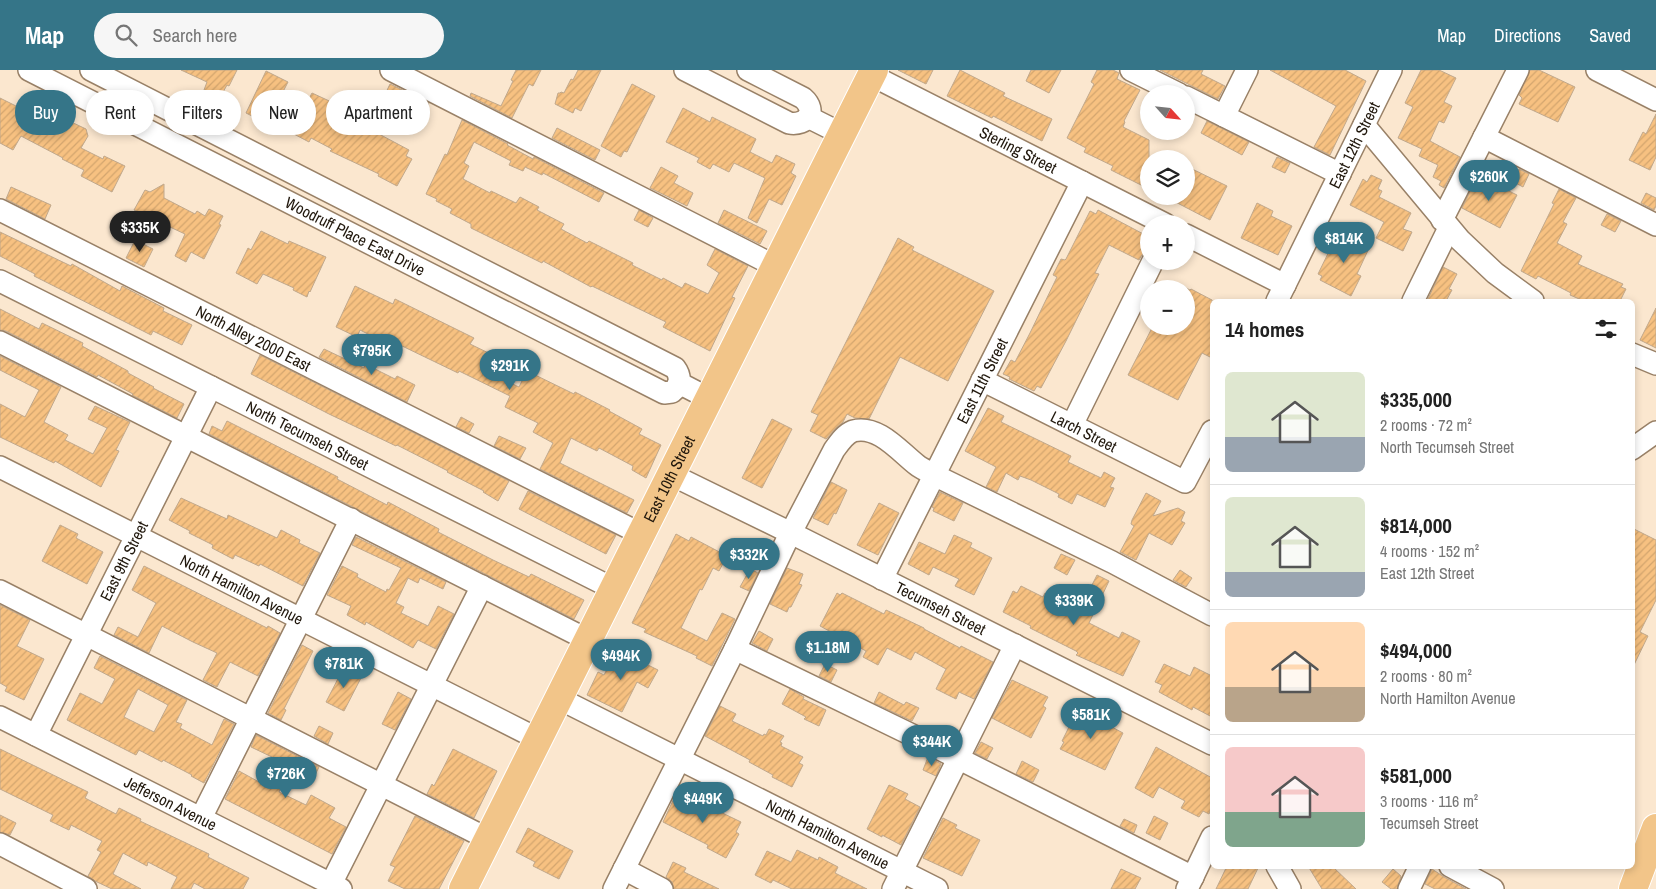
<!DOCTYPE html>
<meta charset="utf-8">
<style>
:root{--surface:#fff;--page:#f6f6f6;--text:#222;--muted:#767676;--line:#e0e0e0;--accent:#357588}
body{margin:0;font-family:"Archivo Narrow",sans-serif;background:var(--page);color:var(--text);height:100vh;display:flex;flex-direction:column;font-size:19px;white-space:nowrap}
*{box-sizing:border-box;margin:0}
p{font-size:16px;color:var(--muted)}
.icon{flex:none;width:28px;height:28px;fill:none;stroke:currentColor;stroke-width:2;stroke-linecap:round;stroke-linejoin:round}
.map{position:relative;flex:1;overflow:hidden}
.side{position:absolute;left:1210px;top:229px;width:425px;height:570px;display:flex;flex-direction:column;background:var(--surface);border-radius:8px;box-shadow:0 2px 8px #0003}
.side>*{flex:none}
.banner{position:absolute;left:15px;top:20px;width:475px;height:45px;display:flex;gap:10px}
.needle{width:32px;rotate:117deg}
.tools{position:absolute;left:1140px;top:15px;display:grid;gap:10px}
.tools a{display:grid;place-items:center;width:55px;height:55px;border-radius:50%;background:var(--surface);box-shadow:0 2px 8px #0003;font-size:25px}
.price{position:absolute;translate:-50% -42px;padding:0 11px;border-radius:18px;background:var(--accent);color:#fff;font-size:16px;line-height:32px;filter:drop-shadow(0 1px 2px #0008)}
.price::after{content:'';position:absolute;left:50%;top:30px;width:15px;height:11px;margin-left:-8px;background:inherit;clip-path:polygon(0 0,100% 0,50% 100%)}
.price.current{background:#222;color:#fff}
ul{padding:0;list-style:none}
li{display:flex;align-items:center;gap:15px;height:125px;padding:0 15px}
li+li{border-top:1px solid var(--line)}
li span{display:grid;place-items:center;flex:none;width:140px;height:100px;border-radius:8px;color:#555}
li>.icon{margin-inline-start:auto}
span .icon{width:60px;height:60px;fill:#fffc;stroke-width:1}
li b{font-size:21px}
h2{display:flex;justify-content:space-between;align-items:center;height:60px;padding:0 15px;font-size:21px}
.tag{padding:0 18px;border-radius:22px;background:var(--surface);box-shadow:0 2px 8px #0003;font-size:18px;line-height:45px}
.tag.current{background:var(--accent);color:#fff}
header{display:flex;align-items:center;gap:30px;box-sizing:border-box;height:70px;padding:0 25px;background:var(--accent);color:#fff}
header strong{font-size:24px}
nav{display:flex;gap:28px;margin-inline-start:auto;font-size:18px}
.search{width:350px;height:45px;background:var(--page);display:flex;align-items:center;gap:12px;box-sizing:border-box;padding:0 18px;border-radius:28px;color:var(--muted);font-size:19px}
.map>svg:first-child{display:block}
</style>
<header>
<strong>Map</strong>
<div class="search"><svg class="icon" aria-label="search" viewBox="0 0 24 24"><circle cx="10" cy="10" r="6"/><path d="M15 15l6 6"/></svg>Search here</div>
<nav><a>Map</a><a>Directions</a><a>Saved</a></nav>
</header>
<div class="map">
<svg width="1656" height="819" viewBox="0 0 1656 819">
<defs>
<pattern id="building-hatch" width="6" height="6" patternUnits="userSpaceOnUse" patternTransform="scale(1.25)"><rect width="6" height="6" fill="#f7c181"/><path d="M-1 1l2-2M0 6l6-6M5 7l2-2" fill="none" stroke="#d3a56e"/></pattern>
</defs>
<rect width="100%" height="100%" fill="#fbe7cf"/>
<!-- building -->
<path fill="url(#building-hatch)" stroke="#c0a88c" fill-rule="evenodd" d="M181,0H237L229,16L227,15L222,24H220L219,27L204,20L207,12Z
M516,0H541L533,16L529,14L512,48L470,26L471,23L501,36L513,11L511,10Z
M578,0H601L581,41L575,38L573,43L555,34L558,23H560L561,22L564,23L571,9L573,10Z
M898,0H933L926,14Z
M960,0L1005,23L1003,26L1052,49L1042,71L993,46L992,48L947,26Z
M1031,0H1061L1049,23L1026,11Z
M1097,0H1113L1119,3L1117,9L1140,20L1124,51L1125,52L1123,57L1149,70V119L1111,100L1113,96L1084,82L1086,78L1067,68L1094,14L1091,12Z
M1160,0H1203L1201,4L1225,16L1218,29Z
M1270,0H1345L1366,11L1330,85L1314,77L1336,36Z
M1421,0H1439L1456,8L1444,32L1452,36L1444,53L1439,51L1430,71L1460,87L1444,118L1439,115L1441,111L1433,107L1438,95L1419,86L1422,79L1398,68L1413,37L1405,33Z
M1530,0H1539L1575,17L1558,52L1519,34L1522,28L1519,25Z
M266,1L288,12L269,49L266,48L264,52L246,43Z
M390,14L429,33L423,45L401,34L399,39L382,31Z
M632,14L655,26L627,82L624,81L621,87L601,76Z
M312,23L351,41L358,26L375,35L364,56L409,80L406,86L412,89L397,116L378,106L379,104L330,81L332,79L311,68L309,72L292,63L294,59L292,58L297,49L295,48L300,36L304,38Z
M0,28L24,40L28,33L41,40L44,39L86,59L88,66L81,78L103,89L104,86L125,96L112,122L81,106L84,100L62,89L63,88L21,66L13,80L0,73Z
M683,38L710,52L712,47L756,69L750,82L772,93L776,85L795,94L791,103L796,106L782,135L769,129L757,153L748,148L765,108L734,93L729,102L713,94L710,99L697,92L699,88L666,72Z
M1656,44V87L1650,100L1629,90L1643,62L1646,64Z
M462,50L508,74L507,75L533,89L534,87L604,123L599,132L543,103L542,105L525,97L523,101L509,95L511,91L474,72L464,93L469,96L463,109L490,123L491,121L516,133L520,127L539,137L537,140L564,154L561,159L587,173L589,171L633,193L632,195L662,210L663,208L682,218L685,213L708,224L719,203L707,195L715,179L748,196L732,227L735,228L710,281L663,257L666,252L592,216L591,217L543,191L542,193L471,158V154L450,143L452,139L436,131L437,129L426,124L445,84L447,85Z
M1207,51L1249,72L1242,85L1201,63Z
M557,58L600,80L595,90L552,68Z
M1277,87L1290,93L1285,103L1272,97Z
M1186,96L1227,116L1210,150L1164,126H1186Z
M661,97L678,106L674,113L693,123L687,136L650,118Z
M1519,99L1529,104L1523,117L1512,111Z
M1371,105L1382,110L1378,119L1382,121L1379,127L1411,143L1403,159L1412,162L1403,181L1376,168L1384,152L1350,135L1363,109L1367,112Z
M1478,106L1517,125L1500,158L1462,138Z
M164,114V128L195,144L197,141L205,146L209,139L223,146L219,154L221,155L204,189L191,182L186,192L175,186L185,164L157,151L156,153L141,146L142,144L134,140L145,120L150,122Z
M11,117L51,135L45,149L6,129Z
M1559,119L1576,128L1563,152L1567,154L1557,173L1582,186L1578,194L1623,214L1621,217L1626,219L1620,231H1584L1570,225L1571,223L1538,206L1536,209L1521,201L1554,134L1552,133Z
M1646,123L1656,128V136L1654,140L1641,133Z
M1257,133L1273,141L1271,146L1292,156L1278,185L1241,168Z
M639,140L653,148L648,157L634,150Z
M724,140L767,161L760,174L718,153Z
M1098,140L1149,167V180L1142,185L1139,190L1109,175L1095,203L1099,204L1066,271L1041,318L1037,316L1034,321L1009,309L1010,307L1003,304L1011,290L1015,292L1030,263L1057,207L1053,205L1061,189L1065,190L1066,189L1090,141L1096,144Z
M1607,144L1621,151L1615,162L1601,155Z
M261,161L288,174L289,171L326,187L310,222L309,221L307,227L293,220L294,218L263,204L257,214L236,203L248,178L251,180Z
M0,162L71,196L72,194L120,221L122,216L164,238L163,241L192,255L182,275L153,261L151,265L34,206L35,204L0,186Z
M1338,163L1348,168L1349,166L1370,176L1357,204L1361,206L1351,226L1320,210L1322,206L1318,204Z
M898,168L914,177L912,180L994,221L948,311L900,287L869,349L855,348L847,344L843,352L836,358L826,369L810,361L818,345L811,342Z
M135,170L153,179L144,197L126,188Z
M1443,197L1457,204L1449,219L1452,220L1446,231H1427Z
M355,216L393,234L395,229L474,268L470,274L501,289L500,292L503,294L497,307L519,317L527,301L574,324L575,322L610,340L609,341L642,359L639,364L661,375L646,408L632,400L633,396L599,378L597,381L571,368L560,393L634,430L627,443L540,399L553,373L533,362L538,353L505,337L510,326L459,301L458,303L398,274L396,278L360,260L357,267L336,257Z
M1186,218L1190,220L1191,219L1212,230V288L1202,283L1178,330L1128,305L1153,256H1186Z
M1656,238V278L1640,270Z
M0,239L39,259L42,253L83,273L82,276L128,301V303L154,317L153,318L184,334L177,348L132,325L133,324L98,305L97,307L6,261L0,260Z
M324,279L364,298L365,294L395,309L397,306L415,315L407,332L319,287Z
M260,285L509,411L498,431L483,422L484,421L447,402L448,401L397,375L396,376L329,344L251,304Z
M0,286L61,317L44,352L68,365L65,370L93,384L107,358L88,349L95,336L130,352L116,380L119,381L101,417L55,391L54,393L0,367V334L25,347L39,320L0,300Z
M988,338L1004,346L1001,352L1071,386L1068,392L1101,408L1104,402L1115,408L1110,417L1114,418L1105,437L1077,424L1072,434L1058,427L1059,424L1031,410L1020,406L1018,410L1006,403L997,422L986,417L996,397L965,381Z
M461,347L474,354L469,363L456,357Z
M772,349L792,359L762,418L742,408Z
M227,351L338,407L337,409L387,435L388,432L407,442L439,459L438,462L493,490L529,507L531,504L584,530L574,549L209,364L212,356L222,361Z
M499,366L526,378L520,389L494,376Z
M831,412L847,420L836,444L834,443L828,455L813,448Z
M528,421L616,465L606,484L519,439Z
M940,422L963,433L954,451L933,441L934,438L932,437Z
M1146,423L1161,431L1153,446L1178,438L1185,442L1181,451L1185,453L1172,475L1149,463L1136,490L1120,482L1134,456L1131,454L1132,450Z
M181,428L227,449L228,445L277,468L281,460L300,470L299,473L320,483L303,516L260,494L259,496L235,485L233,489L212,478L213,475L189,463L190,461L169,450Z
M879,433L899,443L878,485L857,475Z
M60,455L78,464L76,468L103,482L87,514L42,491Z
M1632,458L1656,470V530L1640,562L1648,566L1632,599Z
M676,464L689,471L691,467L727,486L719,501L713,498L702,520L700,519L681,558L707,571L722,543L735,549L712,596L696,588L697,586L644,562L646,559L632,553Z
M954,465L972,473L970,477L992,488L974,525L955,516L959,509L933,497L929,505L908,494L919,472L945,484Z
M356,467L446,512L443,519L420,508L418,513L408,508L396,533L404,537L401,543L428,556L438,536L454,544L436,579L418,570L413,578L366,552L365,555L347,545L351,536L327,525L342,496L358,504L357,507L386,522L387,519L389,520L401,498L352,475Z
M1061,484L1075,490L1067,505L1054,498Z
M144,496L267,558L268,556L280,563L258,606L230,592L217,617L203,610L217,583L193,572L162,556L149,583L114,565L118,557L138,567L156,533L132,520Z
M787,498L803,504L799,514L802,515L791,537H789L787,542L770,534Z
M750,499L758,503L749,521L740,517Z
M1180,500L1192,508L1186,517L1173,510Z
M1097,505L1109,511L1089,553L1119,568L1122,562L1140,571L1123,606L1076,585L1078,583L1076,581L1030,558L1031,556L1003,542L1013,521L1017,523L1021,516L1043,527L1045,523L1073,537L1075,532L1082,535Z
M837,523L840,525L842,523L884,544L886,540L924,558V559L960,578L961,576L993,592L974,629L959,622L956,629L936,619L946,599L915,582L911,590L887,578L878,595L863,587L866,581L820,556Z
M0,535L30,550L17,576L44,589L24,630L5,621L7,617L0,613Z
M759,561L773,569L767,581L752,573Z
M302,575L313,581L284,639L286,640L281,650L268,643Z
M616,582L629,589L630,586L658,600L648,618L637,612L622,642L587,625L598,602L604,605Z
M100,586L187,630L176,652L182,654L180,658L212,675L224,649L234,654L204,713L191,706L192,705L163,690L162,692L139,680L136,685L67,650L80,623L102,634L115,609L94,598ZM138,619L168,635L154,662L124,647Z
M825,594L837,600L831,612L819,606Z
M1164,594L1190,606L1194,597L1212,606V647L1193,637L1192,640L1159,622L1162,615L1155,612Z
M344,597L362,606L344,641L326,632Z
M1012,610L1048,627L1043,636L1046,638L1031,668L992,648Z
M790,619L804,627L803,629L826,640L819,656L804,649L806,647L782,634Z
M398,622L411,629L395,660L382,654Z
M879,622L904,635L906,632L919,638L912,651L874,633Z
M720,636L736,644L732,651L763,666L764,664L766,665L769,659L784,666L780,672L782,673L781,676L803,687L799,693L803,695L792,717L772,707L773,705L749,692L750,690L705,666Z
M1082,641L1123,663L1105,700L1060,679L1064,672L1062,671L1071,653L1072,654L1077,645L1079,646Z
M319,656L333,663L328,674L314,666Z
M256,665L319,697L313,709L291,697L279,722L306,735L311,725L335,738L329,748L346,757L332,784L225,729L239,701L259,712L272,687L251,677Z
M981,672L993,678L987,689L975,683Z
M1156,677L1212,708V737L1209,744L1203,741L1199,747L1181,738L1185,731L1159,717L1153,728L1135,718Z
M0,679L88,722L85,728L116,744L119,738L141,749L140,751L209,784L208,787L249,808L243,819H205L194,813L191,819H171L177,807L148,792L147,796L123,783L113,804L141,819H112L95,811L88,806L101,782L97,780L102,771L71,755L69,760L50,751L53,745L0,719Z
M453,679L497,701L474,748L427,724L432,714L434,716Z
M928,687L941,694L936,706L923,700Z
M1022,691L1039,700L1033,712L1016,704Z
M889,715L908,724L905,729L920,737L901,775L882,765V767L867,759Z
M681,723L741,752L736,762L739,764L726,788L707,778L708,775L663,752L676,724L680,726Z
M0,745L16,753L10,765L0,762Z
M415,746L464,771L439,819H405L388,811L395,797L390,795Z
M1154,746L1168,753L1160,770L1146,763Z
M943,748L957,755L955,758L980,770L962,806L923,788Z
M1124,749L1137,755L1134,763L1120,756Z
M528,758L573,781L559,809L533,796L535,792L516,782Z
M797,780L818,790L819,787L838,797L835,803L867,819H792L773,810L771,813L755,805L767,781L791,792Z
M673,792L686,798L684,802L719,819H674L672,812L666,807Z
M1227,796H1259L1248,819H1216Z
M1308,796H1332L1356,819H1322Z
M1121,799L1141,808L1135,819H1111Z
M1393,799L1401,806L1397,819H1391L1382,812Z
M1432,799L1444,807L1466,819H1435L1425,814Z"/>
<g fill="none" stroke-linecap="round" stroke-linejoin="round">
<!-- minor casing -->
<g stroke="#998167" stroke-width="24">
<g id="minor">
<path id="s1" d="M29,0L664,323L672,322C681,315 681,306 675,298L91,0"/>
<path d="M391,0L775,196"/>
<path d="M685,0L789,53C807,56 818,41 803,28L748,0"/>
<path d="M1131,0L1179,24"/>
<path d="M1597,0L1656,30"/>
<path id="s2" d="M871,5L1165,154"/>
<path d="M1186,27L1340,104"/>
<path d="M1224,46L1247,0"/>
<path d="M808,47L842,64"/>
<path d="M1364,55L1460,170L1495,203L1533,231"/>
<path d="M1484,67L1656,155"/>
<path id="s3" d="M0,140L641,464"/>
<path d="M1442,150L1518,0"/>
<path d="M1186,165L1285,215"/>
<path id="s4" d="M0,211L614,519"/>
<path id="s5" d="M1277,231L1391,0"/>
<path d="M1413,231L1449,158"/>
<path d="M0,272L588,570"/>
<path d="M1632,284L1656,294"/>
<path id="s6" d="M982,310L1185,412L1212,361"/>
<path d="M679,313L708,328"/>
<path d="M1072,355L1153,191"/>
<path d="M1632,379L1656,362"/>
<path id="s7" d="M0,397L538,669"/>
<path id="s8" d="M670,404L799,467L1212,674"/>
<path id="s9" d="M882,509L1082,112"/>
<path d="M0,521L488,769"/>
<path d="M735,579L912,665L1193,807"/>
<path id="s10" d="M558,628L937,819"/>
<path id="s11" d="M0,647L341,819"/>
<path id="s12" d="M36,665L211,317"/>
<path d="M201,748L351,449"/>
<path d="M0,774L86,819"/>
<path d="M1277,796L1290,819"/>
<path d="M1450,796L1493,819"/>
<path d="M624,799L662,819"/>
<path d="M331,814L482,516"/>
<path d="M614,819L735,579L786,472L834,380C839,373 845,364 853,361C878,354 900,382 917,395C922,399 928,401 934,405L1112,492L1212,545"/>
<path d="M893,819L1015,575"/>
<path d="M1187,819L1212,767"/>
<path d="M1409,819L1420,796"/>
</g>
</g>
<!-- major casing -->
<g stroke="#fff" stroke-width="30">
<g id="major">
<path id="s13" d="M463,819L874,0"/>
<path d="M1633,819L1656,758"/>
</g>
</g>
<!-- minor -->
<use href="#minor" stroke="#fff" stroke-width="21"/>
<!-- major -->
<use href="#major" stroke="#f2c589" stroke-width="28"/>
</g>
<g text-anchor="middle" stroke-width="4" stroke-linejoin="round" paint-order="stroke">
<!-- street labels -->
<g font-size="16" fill="#20170c" stroke="#fcf7f1">
<text dy="6" stroke="none"><textPath href="#s5" startOffset="174">East 12th Street</textPath></text>
<text dy="6" stroke="none"><textPath href="#s2" startOffset="165">Sterling Street</textPath></text>
<text dy="6" stroke="none"><textPath href="#s1" startOffset="366">Woodruff Place East Drive</textPath></text>
<text dy="6" stroke="none"><textPath href="#s3" startOffset="284">North Alley 2000 East</textPath></text>
<text dy="6" stroke="none"><textPath href="#s9" startOffset="222">East 11th Street</textPath></text>
<text dy="6" stroke="none"><textPath href="#s6" startOffset="114">Larch Street</textPath></text>
<text dy="6" stroke="none"><textPath href="#s4" startOffset="344">North Tecumseh Street</textPath></text>
<text dy="6" stroke="none"><textPath href="#s13" startOffset="459">East 10th Street</textPath></text>
<text dy="6" stroke="none"><textPath href="#s12" startOffset="195">East 9th Street</textPath></text>
<text dy="6" stroke="none"><textPath href="#s7" startOffset="271">North Hamilton Avenue</textPath></text>
<text dy="6" stroke="none"><textPath href="#s8" startOffset="302">Tecumseh Street</textPath></text>
<text dy="6" stroke="none"><textPath href="#s11" startOffset="191">Jefferson Avenue</textPath></text>
<text dy="6" stroke="none"><textPath href="#s10" startOffset="302">North Hamilton Avenue</textPath></text>
</g>
</g>
</svg>
<div class="tools">
<a><svg class="needle" viewBox="-14 -14 28 28"><path d="M0-13l5 13h-10z" fill="#e53935"/><path d="M0 13l5-13h-10z" fill="#767676"/></svg></a>
<a><svg class="icon" aria-label="layers" viewBox="0 0 24 24"><path d="M12 4l9 5-9 5-9-5zM3 14l9 5 9-5"/></svg></a>
<a>+</a>
<a>−</a>
</div>
<b class="price" style="left:1489px;top:132px">$260K</b>
<b class="price current" style="left:140px;top:183px">$335K</b>
<b class="price" style="left:1344px;top:194px">$814K</b>
<b class="price" style="left:372px;top:306px">$795K</b>
<b class="price" style="left:510px;top:321px">$291K</b>
<b class="price" style="left:749px;top:510px">$332K</b>
<b class="price" style="left:1074px;top:556px">$339K</b>
<b class="price" style="left:828px;top:603px">$1.18M</b>
<b class="price" style="left:621px;top:611px">$494K</b>
<b class="price" style="left:344px;top:619px">$781K</b>
<b class="price" style="left:1091px;top:670px">$581K</b>
<b class="price" style="left:932px;top:697px">$344K</b>
<b class="price" style="left:286px;top:729px">$726K</b>
<b class="price" style="left:703px;top:754px">$449K</b>
<div class="banner">
<a class="tag current">Buy</a>
<a class="tag">Rent</a>
<a class="tag">Filters</a>
<a class="tag">New</a>
<a class="tag">Apartment</a>
</div>
<section class="side">
<h2>14 homes<svg class="icon" aria-label="filters" viewBox="0 0 24 24"><path d="M4 7h16M4 17h16"/><circle cx="9" cy="7" r="2"/><circle cx="15" cy="17" r="2"/></svg></h2>
<ul>
<li><span style="background:linear-gradient(#dfe7d0 65%,#9aa5b1 0)"><svg class="icon" aria-label="home" viewBox="0 0 24 24"><path d="M3 11l9-7 9 7M6 9v11h12V9"/></svg></span><div><b>$335,000</b><p>2 rooms · 72 m²</p><p>North Tecumseh Street</p></div></li>
<li><span style="background:linear-gradient(#dfe7d0 75%,#9aa5b1 0)"><svg class="icon" aria-label="home" viewBox="0 0 24 24"><path d="M3 11l9-7 9 7M6 9v11h12V9"/></svg></span><div><b>$814,000</b><p>4 rooms · 152 m²</p><p>East 12th Street</p></div></li>
<li><span style="background:linear-gradient(#ffd9b3 65%,#b9a48a 0)"><svg class="icon" aria-label="home" viewBox="0 0 24 24"><path d="M3 11l9-7 9 7M6 9v11h12V9"/></svg></span><div><b>$494,000</b><p>2 rooms · 80 m²</p><p>North Hamilton Avenue</p></div></li>
<li><span style="background:linear-gradient(#f6c9c9 65%,#7fa58c 0)"><svg class="icon" aria-label="home" viewBox="0 0 24 24"><path d="M3 11l9-7 9 7M6 9v11h12V9"/></svg></span><div><b>$581,000</b><p>3 rooms · 116 m²</p><p>Tecumseh Street</p></div></li>
</ul>
</section>
</div>
